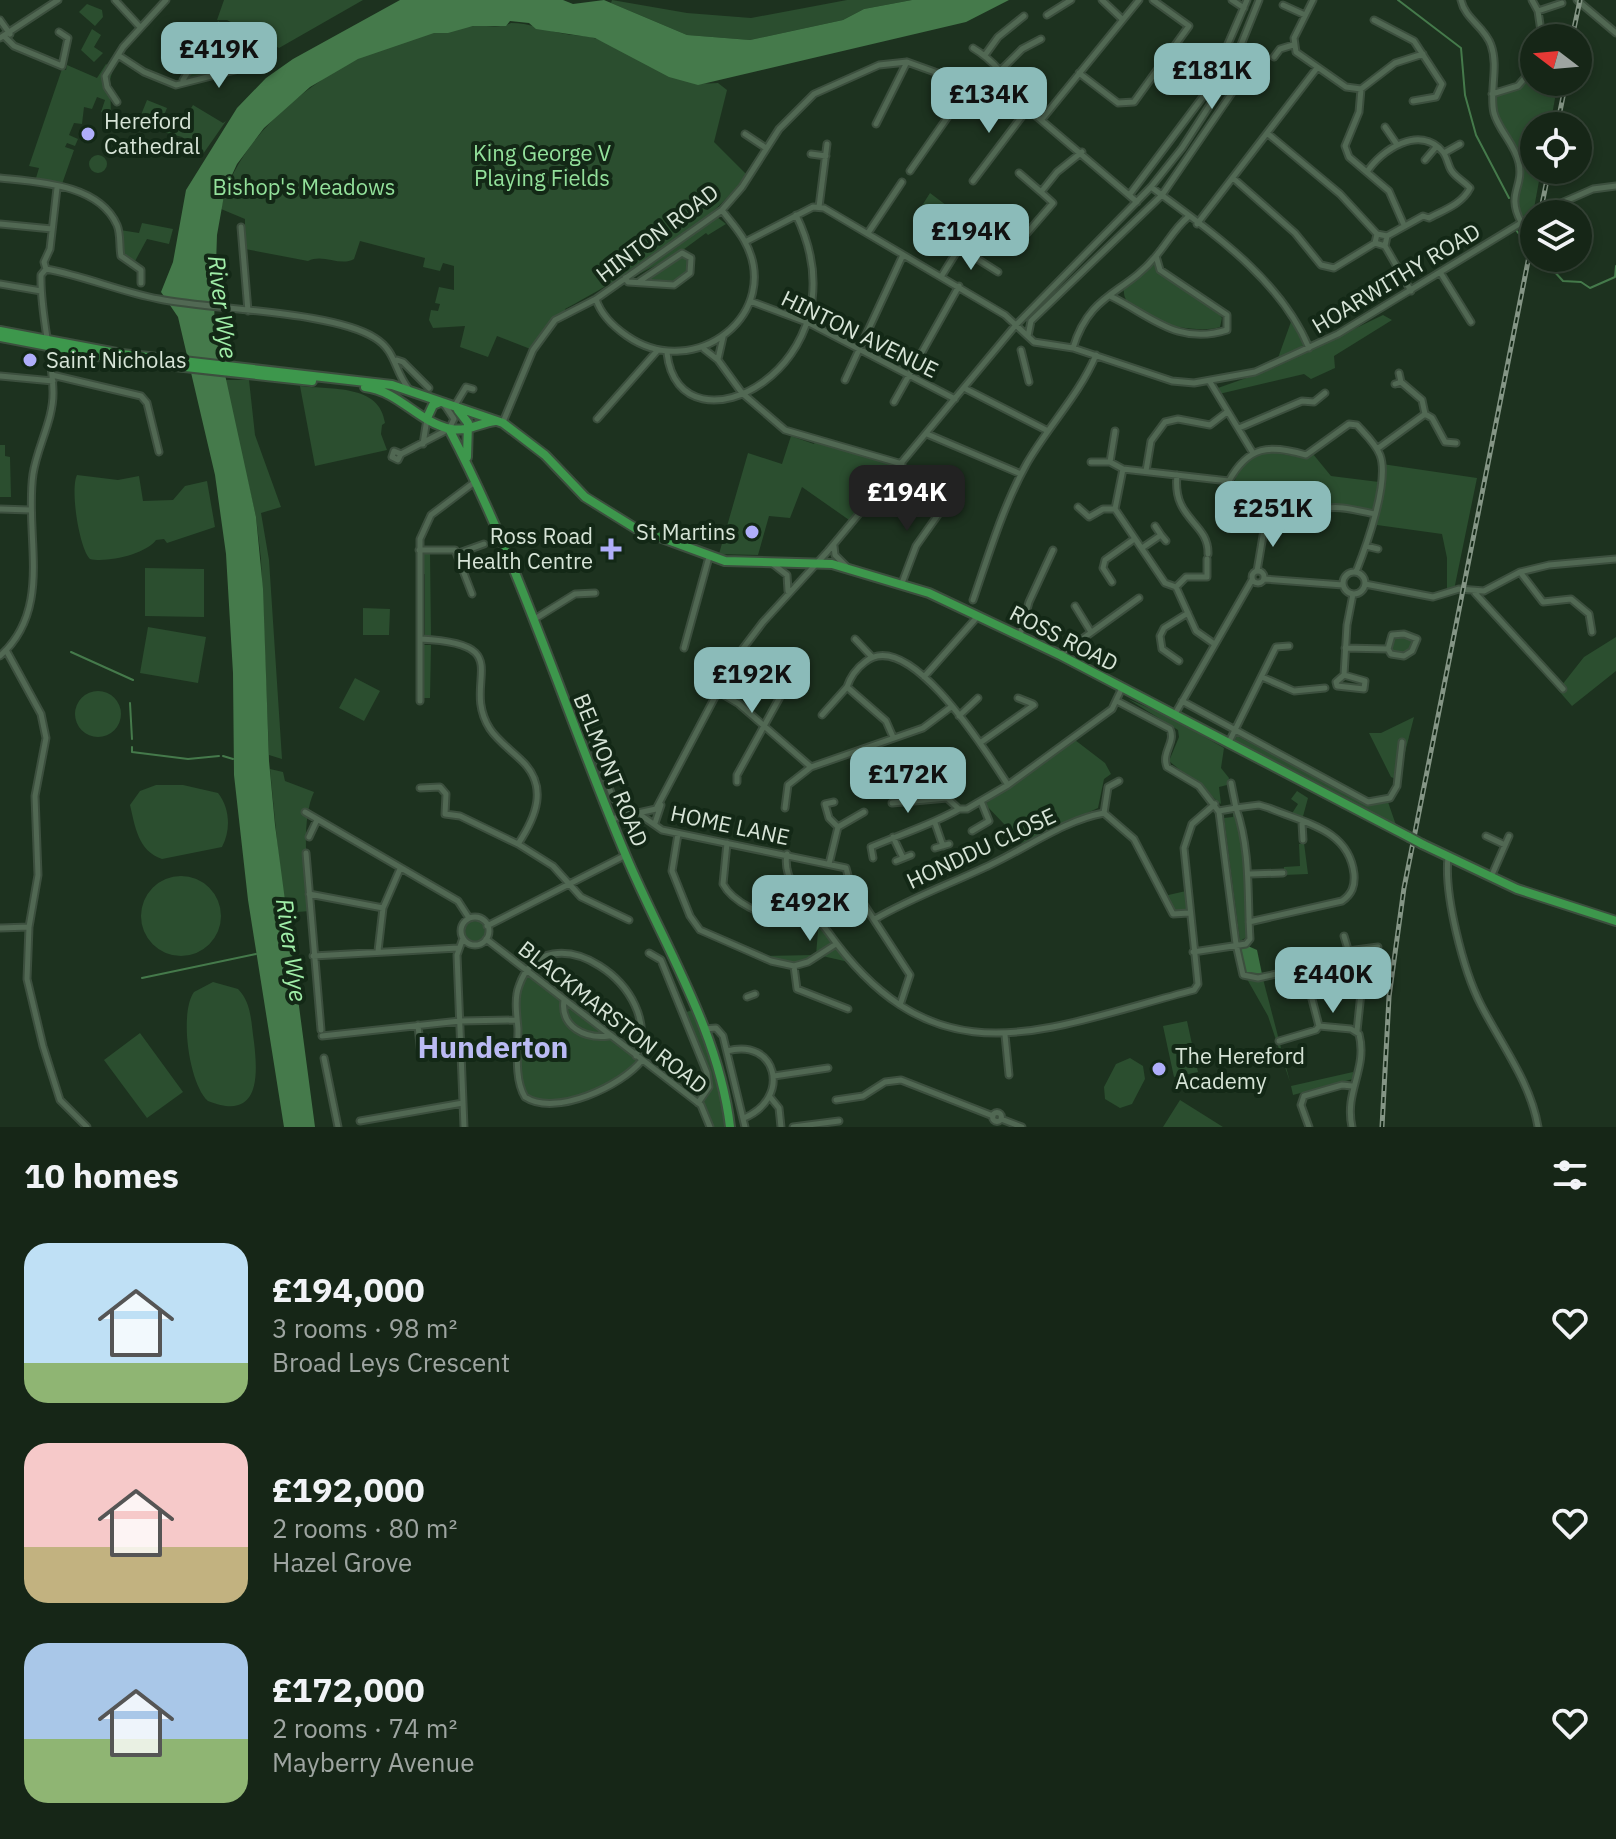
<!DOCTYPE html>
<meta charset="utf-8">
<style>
:root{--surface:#162617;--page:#233224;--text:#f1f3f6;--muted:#9ea5a1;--line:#354336;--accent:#8bbbb9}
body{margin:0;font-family:"IBM Plex Sans",sans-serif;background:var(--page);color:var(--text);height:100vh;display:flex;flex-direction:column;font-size:30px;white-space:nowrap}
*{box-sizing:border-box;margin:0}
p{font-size:26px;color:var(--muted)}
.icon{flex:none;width:44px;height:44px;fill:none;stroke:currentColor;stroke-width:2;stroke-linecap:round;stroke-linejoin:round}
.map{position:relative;height:1127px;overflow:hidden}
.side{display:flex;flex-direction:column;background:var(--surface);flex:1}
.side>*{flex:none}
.needle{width:52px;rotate:286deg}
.tools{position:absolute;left:1520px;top:24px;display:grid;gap:16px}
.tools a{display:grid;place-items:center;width:72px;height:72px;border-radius:50%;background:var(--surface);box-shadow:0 4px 12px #0003,0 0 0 2px var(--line);font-size:40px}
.price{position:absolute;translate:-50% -68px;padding:0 18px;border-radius:16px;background:var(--accent);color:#111;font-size:26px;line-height:52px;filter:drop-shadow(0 2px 4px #0008)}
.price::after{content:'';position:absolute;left:50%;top:48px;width:24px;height:18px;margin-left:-12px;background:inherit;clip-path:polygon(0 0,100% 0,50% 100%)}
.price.active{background:#222;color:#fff}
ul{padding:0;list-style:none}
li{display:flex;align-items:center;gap:24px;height:200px;padding:0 24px}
li span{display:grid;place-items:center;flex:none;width:224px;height:160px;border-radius:24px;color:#555}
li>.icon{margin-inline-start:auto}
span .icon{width:96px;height:96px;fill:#fffc;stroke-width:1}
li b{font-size:34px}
h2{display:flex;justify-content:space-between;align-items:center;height:96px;padding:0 24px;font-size:34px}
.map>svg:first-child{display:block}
</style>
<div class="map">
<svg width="1616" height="1127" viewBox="0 0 1616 1127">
<rect width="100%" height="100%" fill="#1d321f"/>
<!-- green -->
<path fill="#2b4e2f" d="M224,0H363L279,48L227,20H217Z
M612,0L687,13L751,18L847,0H912L864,9L843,20L750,40L687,35L611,3Z
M87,4L102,10L103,17L95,26L79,12Z
M218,21L263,52L250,60L247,67L190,78L188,76L210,38L218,37L215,31Z
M511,23C531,23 546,31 566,34C576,36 587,35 597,39C638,54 672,88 718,83L727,90L714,142L746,174C714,225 618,280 565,309L566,312L533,350L497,336L488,357L460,347L465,326L433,328L429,320L431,310L438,311L440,304L435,303L439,287L454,290V266L443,263L440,271L423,267L425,258L360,241L354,259C340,267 323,253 308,261L245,249V219L221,209C238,123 349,48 432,33C446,31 461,27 474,26C487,25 499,29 511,23Z
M92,29L101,35L94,47L103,53L94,62L81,50Z
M106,64L113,69L110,80L111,116L101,112L105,100L97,97L92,109L84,107L82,124L74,123L69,135L78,139L75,146L67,143L65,147L74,150L62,184L36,178L39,168L29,166L62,69L66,70L67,65L97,78Z
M1534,67V82H1558L1550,126H1534V170H1541L1533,214L1521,222C1510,192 1524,186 1520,165C1516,141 1496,124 1493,93L1512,89Z
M147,100L167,108L160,125L139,120Z
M193,105L223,123L226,121L203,154L182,137L163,132L167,124L179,128L182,120L177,115L185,118Z
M89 164a9 9 0 1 1 18 0a9 9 0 1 1-18 0Z
M930,193L971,224L962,239L918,212Z
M717,217L726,224L708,235L706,233L676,255L631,278Z
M142,223L173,229L169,244L147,239L134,263L123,255L120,230L139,233Z
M684,255L689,258V271L678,282L648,279Z
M1153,264L1161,275L1219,314L1222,318L1220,327C1196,335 1119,321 1124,288Z
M1383,315L1392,320L1334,356L1335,368L1311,379L1304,374L1219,394L1215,389L1269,370Z
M1292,319L1305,346L1278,358Z
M224,380H249L255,435L281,507L261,513L269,560L282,759L269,755L261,559L256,517Z
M300,386C332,390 380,384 385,423L382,425L381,434L387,450L315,466Z
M791,436L814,444L816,439L903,464L852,522L802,487L790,518L769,516L758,555L719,554L748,453L782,464Z
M0,445H5V456L10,457L11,497H0Z
M1265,451L1305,458L1313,454L1331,476L1379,482L1382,464L1477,478L1454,590L1447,594V558L1442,534L1377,525L1374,514L1328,505C1316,510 1308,520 1295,522C1248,530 1203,478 1265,451Z
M77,475L118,480L139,476L143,501L173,500L185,486L207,481L215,527L167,543L164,539L156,540C146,554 107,563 90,559C79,548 70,489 77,475Z
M421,553H430L431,636L425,635V574H422Z
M145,568L204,569V617L145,616Z
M363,608L390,609L389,635H363Z
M148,627L206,637L198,683L140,673Z
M1392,635L1415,636L1417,644L1404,656L1391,654Z
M1616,637V671L1572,706L1558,690L1584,657Z
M424,645H431L430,698H423Z
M355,678L380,691L364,721L339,708Z
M75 714a23 23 0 1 1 46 0a23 23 0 1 1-46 0Z
M1128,699L1170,717L1224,748L1221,768L1229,778L1227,785L1219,787L1221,804L1169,761L1179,737L1178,730Z
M1414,717L1398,780L1391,777L1369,733H1381Z
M1237,736L1370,805L1388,802L1397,828L1233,743Z
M1075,740L1105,763L1111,774L1104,779L1098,808L1022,843L985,804Z
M270,769L283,772L285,781L314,792C300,822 308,875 310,911L284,913Z
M156,785H183L218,793C230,808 231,830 222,847L162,859C138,851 135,826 130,805L140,791Z
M1297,791L1308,798L1302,820L1291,815L1298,804L1291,799Z
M1233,812C1257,843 1241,901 1247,937L1240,941L1224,818L1233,817Z
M1304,843L1308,874L1284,875V867L1300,866L1299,844Z
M141 916a40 40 0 1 1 80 0a40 40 0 1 1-80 0Z
M1186,891L1189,913L1173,914L1164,896Z
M819,919L853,963L818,955L794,966L760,956L816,955Z
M465 931a10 10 0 1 1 20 0a10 10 0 1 1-20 0Z
M528,971L642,1060C616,1088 567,1109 529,1100C511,1074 512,997 528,971Z
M1247,979H1263L1290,1082L1268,1016Z
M213,982L238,989C252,1003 251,1023 254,1042C258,1076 260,1122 208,1101C189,1084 179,1013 194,992Z
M695,1009L730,1127H710L698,1103L709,1084L684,1013Z
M1187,1021L1198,1072L1174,1077L1163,1026Z
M140,1033L183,1092L147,1118L104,1060Z
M1130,1058L1143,1066L1145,1079L1132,1104L1120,1108L1105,1099L1104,1087L1116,1064Z
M1353,1072V1079L1293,1095L1291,1086Z
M1180,1100L1223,1127H1163Z"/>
<!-- forest -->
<path fill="#3b7042" d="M1248,946L1257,950L1262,974L1245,973L1238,948Z"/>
<!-- water -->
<path fill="#457a4b" d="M400,0H563L573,4L604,0L687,35L750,40L843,20L864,9L912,0H1009L966,22L698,85L669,77L595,38L536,29L529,23L510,21L506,26H473L448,33H434L358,59L310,87L264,128L237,164L225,190L217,235L214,324L256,517L263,589L269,761L275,825L315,1127H284L248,900L234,775L233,673L226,554L215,475L178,317L161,292L173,262L186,190L237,108L266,78L293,59Z"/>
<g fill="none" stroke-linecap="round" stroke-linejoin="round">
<!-- stream -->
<path stroke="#457a4b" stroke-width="2" d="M1398,0L1461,48L1465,95L1476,135L1509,198
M1516,230L1529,247
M1542,258L1563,281L1581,282L1590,288L1615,277L1616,266
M71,652L133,680
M130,703L132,739
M132,747V752L188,759L219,756
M223,756L233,759
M142,978L256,954"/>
<!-- minor casing -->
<g stroke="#3c4f3e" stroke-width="9">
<path id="minor" d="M115,0L140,27
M1102,0L1122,19
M1232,0L1244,8
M1313,0L1294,38L1296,52L1346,87L1361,89L1395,63L1423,54
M1461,0C1465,19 1485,27 1491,45C1499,67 1489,91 1494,113C1499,131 1515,144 1519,163C1524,188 1506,193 1521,222
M1532,0L1538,11L1542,38
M1577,0L1616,33
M1283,5L1305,15
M1538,11L1562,3
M1047,15L1071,0
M0,20L10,34
M1374,20L1414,41L1442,84L1436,97L1413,101
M5,37L14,46L62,66L68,38L59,32
M0,38L58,0
M973,48C988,57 1015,81 1013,99
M118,55L144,72L176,85L247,67
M985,55L998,37L1024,16
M1274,57L1280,49L1293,45
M999,72L1022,49L1041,39
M1079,73L1118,103L1134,102L1189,26L1153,0
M183,80L212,32L218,36
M1361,89L1359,112L1345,146L1349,157L1389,191L1404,225
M1492,94L1518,86L1534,67
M117,102L107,87L105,76L123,47L166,0
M1043,118L1139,0
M876,124L907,62
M1385,127L1396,143
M1267,133L1340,194L1377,234
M745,134L766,148
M1444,153L1460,144
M811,154L826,156
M1425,160L1436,147
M910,171L970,85
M1367,172C1381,150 1420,124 1443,152C1447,157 1448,165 1451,170C1456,178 1464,181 1470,188C1462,204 1444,210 1429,218L1423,216L1387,236
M1019,173L1041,192
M0,178C39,182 99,184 117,225C121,234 119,246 121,256L141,270V283
M1233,178L1295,233L1321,265L1334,268L1375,243
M973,181L1029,107
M1151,187C1211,232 1280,278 1309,348
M1130,194L1208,90L1247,0
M819,207L827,144
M1536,214L1593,189L1616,186
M1002,217L1015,234L1027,233L1053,203L1041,192L1057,172L1082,152
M997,223L1007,211
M0,224L52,229
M1197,224L1317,68
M241,227L248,311
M868,233L902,182
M745,242L813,207L824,208L1005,315L1034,342L1073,348L1172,381L1194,383L1255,372L1338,334L1534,215
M1385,246L1375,243L1377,234L1387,236L1385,246L1411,291
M960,248L998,272
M46,269C85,276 121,292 159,299C213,310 333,311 375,338C396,351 394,370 408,388
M46,269L44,262L50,249L57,188
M1440,272L1471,322
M941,277L972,227
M625,278L628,282L674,285L690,273L691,258L682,253L640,281
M0,284L41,291
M1110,296C1150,315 1177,346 1227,330V315L1160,270L1156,256
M596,299C601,315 614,327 627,336C695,383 785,313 744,240C738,229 729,220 722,210
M750,301L809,323L955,399
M1028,336L1031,321L1162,195L1253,62
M1073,348C1090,292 1124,295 1156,256C1168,242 1174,229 1188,217
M704,349L718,360L742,393L785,430L902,464
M1021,350L1029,382
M667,353C679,462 870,367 796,215
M718,359L723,337
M397,360L403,362L429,388
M1399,373L1401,382
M52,375L141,396L147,403L159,452
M0,376L53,381
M845,380L903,255
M1210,382L1253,453
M964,388L1048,431
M894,402L959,286
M454,407L466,387L473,389
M1425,414L1432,418L1445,442L1456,443
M597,419L657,351
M503,422L533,350L555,320L596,299L722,210L742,187L779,129L814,94L879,65L907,62L1021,103L1137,202
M1239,428L1302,401L1314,402L1325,393
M1115,431L1110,462L1123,469L1229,481
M927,434L1021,474
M423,444L427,419
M1377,449L1425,414L1422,400L1401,382L1395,384
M401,454L398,460L392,457L394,451L401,454L449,429L454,419L444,404
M1091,462H1110
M1123,469L1115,509L1165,583L1176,587L1196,631L1213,643
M1146,471L1151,441L1165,422L1178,419L1210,425L1227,412
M1177,475C1172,520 1209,522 1208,554
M1078,507L1089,517L1103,509H1115
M0,509L30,510
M1161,535L1166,541
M834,546L835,555L846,566
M1366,546L1378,549
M1142,548L1161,535L1155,526
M419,550H455L472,594
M459,553L484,544
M773,564L787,575L788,591
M1252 577a6 6 0 1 1 12 0a6 6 0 1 1-12 0Z
M1257,571L1265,524
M1356,572C1366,547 1390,481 1380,455C1376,444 1365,434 1357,425L1349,424L1306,455C1269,444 1248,446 1229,481C1237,513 1264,534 1298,525C1309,522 1316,513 1325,509C1337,504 1362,512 1375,514
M1520,572L1543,602L1571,599L1589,614L1592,632
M1343 583a11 11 0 1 1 22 0a11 11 0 1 1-22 0Z
M1264,579L1343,585
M1112,582L1103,568L1105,560L1133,540
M902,583L916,546L947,502
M1365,584L1433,597L1459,589L1484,591L1520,572L1549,565L1616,559
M1176,587L1186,577H1207V559
M1475,593L1563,689
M973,600C989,554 1003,506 1027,463C1049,425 1079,395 1096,355
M1075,606L1091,632
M533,620L575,594L595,593
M1020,635L1029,602L1053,550
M421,639C521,644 459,681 490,729C498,741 511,750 521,760C549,786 536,817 518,844
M855,639L872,657
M684,648L709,557
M1345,648L1388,649L1392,635L1404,634L1417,639L1412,651L1404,656L1391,654L1388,649
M6,650L41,714L46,738L35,796L38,875L29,927L27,979L43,1046L60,1100L87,1127
M1060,655L1139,598
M0,656C54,608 24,535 33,474C37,447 54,419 53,391C52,352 40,314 41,275L46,269
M1179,661L1162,649L1160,636L1164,628L1188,613
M1344,675L1336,682L1337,686L1364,689L1365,681L1344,675L1347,625L1353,594
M924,677L978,616
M1262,677L1294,691L1325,688
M717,691L739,704L811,767
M1018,698L1033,704
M420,701V539L431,515L476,481
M1117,701L1170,729C1176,743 1161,752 1167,767L1199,786L1219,812L1236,944L1243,975L1258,978L1300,969L1306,976L1319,1026L1351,1029L1359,1034C1368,1069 1344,1091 1352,1127
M1182,701L1368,802L1390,798L1397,786L1402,742
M1175,714L1252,580
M822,715L847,687
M959,716L978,698
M893,737L886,721L847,687C850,678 857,668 865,662C909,626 987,753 1008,785
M980,743L1034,705
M593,744L613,798L632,815
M1228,744L1276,647L1289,646
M811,767L923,728L951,707
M940,770L946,781L947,798
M737,782V775L802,657
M1231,783L1236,808L1259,805L1269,808C1304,823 1349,829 1354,874C1355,886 1352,894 1342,901L1249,922
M420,788L440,787L446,794L445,814L460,816L518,844L553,866L581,897L629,920
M834,802L825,804L829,818L838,827
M892,803L947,798L959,809H967L1008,785L1112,709L1122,688
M785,808L788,785L811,767
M305,812L458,901L469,918
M1104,813L1134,839L1173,914L1189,913
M1104,813L1108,787L1119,781
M642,816L662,830L846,868L850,883L910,975L900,1005
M611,819L656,809L735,659L763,622L828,551L1015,326L1151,187L1182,148L1228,77L1259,0
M655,823L661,805
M935,823L943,846
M1302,823L1303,840
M972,831L989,821L981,801
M678,834L672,871L690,916L700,930L771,961L794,966L808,962L836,944
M1486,836L1505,845
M309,837L317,820
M893,837L903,858
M727,843L723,884C732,901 764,919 784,915C793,913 799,907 806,902
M935,848L949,844
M306,853L321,1030
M787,854C781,883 812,910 828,932C937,1085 1043,1029 1194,990L1198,984L1184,848L1192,824L1215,804
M1448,857C1444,895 1463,970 1481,1005C1501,1044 1531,1083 1538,1127
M873,858L871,847C901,834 931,825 959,809
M896,861L911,855
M829,864L838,827L864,812
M1250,874L1283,873
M1491,877L1509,836
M309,894L383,908
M461 931a14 14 0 1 1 28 0a14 14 0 1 1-28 0Z
M875,919C913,897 953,883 992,864C1028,847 1065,820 1104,813
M487,926L626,855
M0,928L29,927
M1344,936L1361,993L1357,1031
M463,938L457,955L464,1127
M486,939L701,1105L710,1127
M378,951L383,908L400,869
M1348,951L1378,947
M1193,952L1246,944L1250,939C1247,894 1251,852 1236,808L1219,811
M649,953L661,960L707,1073L709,1087L698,1103
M313,956L458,948
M794,966L797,989L848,1009
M747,997L755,994
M564,1000C560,1027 585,1039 609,1036
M418,1025L421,1056
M704,1029L716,1028L723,1036L745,1127
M1005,1035L1009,1075
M322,1036L460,1021L517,1020
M1279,1041L1316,1030L1319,1026
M727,1051C777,1037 792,1098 744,1118
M636,1056C668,988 546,907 519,986C514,999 517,1016 518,1029C518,1050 514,1079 525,1097C555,1117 622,1086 642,1060
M324,1058L338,1127
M774,1076L828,1068
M770,1097L779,1108L781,1127
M836,1100L863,1096L885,1082L901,1080L993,1116
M992.5 1117a4.5 4.5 0 1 1 9 0a4.5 4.5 0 1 1-9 0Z
M1001,1119L1022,1127
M360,1121L463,1103
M793,1127L839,1121
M1309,1127L1301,1105L1304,1096L1342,1085L1352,1086"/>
</g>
<!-- highway casing -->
<g stroke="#3c4f3e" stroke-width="12">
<path id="highway" d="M0,331L122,354L392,385L503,423L545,455L585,497L635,528L725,561L832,564L929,593L1060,655L1409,837
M0,337L121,360L312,381
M365,387C399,391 419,423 451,429C467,432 480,423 495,421
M458,410L468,423L467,457
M427,418L433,405L440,402
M449,429C521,566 566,714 626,856C663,944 719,1031 730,1127
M1422,844L1517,889L1616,921"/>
</g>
<!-- minor -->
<use href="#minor" stroke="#516853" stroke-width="5"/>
<!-- highway -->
<use href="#highway" stroke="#3d974c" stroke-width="8"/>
<!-- rail casing -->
<g stroke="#849585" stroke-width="5">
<path id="rail" d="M1572,38L1580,0
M1557,126L1566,82
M1540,214L1549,170
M1382,1127L1389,997L1404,888L1534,231"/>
</g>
<!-- rail -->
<use href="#rail" stroke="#132816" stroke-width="2" stroke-dasharray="6" stroke-linecap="butt"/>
<!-- highway-bridge casing -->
<g stroke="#3c4f3e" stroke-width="12" stroke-linecap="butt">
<path id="highway-bridge" d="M1409,837L1422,844"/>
</g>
<!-- highway-bridge -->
<use href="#highway-bridge" stroke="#3d974c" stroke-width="8"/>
</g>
<!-- markers -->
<g fill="#afaefa" stroke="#132816" stroke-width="3">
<circle cx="88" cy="134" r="8"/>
<circle cx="30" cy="360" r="8"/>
<circle cx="752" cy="532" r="8"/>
<path d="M607 537h8v8h8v8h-8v8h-8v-8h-8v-8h8z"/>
<circle cx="1159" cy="1069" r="8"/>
</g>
<g text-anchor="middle" stroke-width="8" stroke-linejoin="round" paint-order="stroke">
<!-- poi labels -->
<g font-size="22" fill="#d7e4d7" stroke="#132816" text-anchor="start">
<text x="104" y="129">Hereford<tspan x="104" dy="25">Cathedral</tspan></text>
<text x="46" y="368">Saint Nicholas</text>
<text x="736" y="540" text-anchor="end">St Martins</text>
<text x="593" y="544" text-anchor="end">Ross Road<tspan x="593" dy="25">Health Centre</tspan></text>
<text x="1175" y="1064">The Hereford<tspan x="1175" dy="25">Academy</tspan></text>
</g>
<!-- park labels -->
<g font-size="22" fill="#93e19b" stroke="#132816">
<text x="542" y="161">King George V<tspan x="542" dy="25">Playing Fields</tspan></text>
<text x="304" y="195">Bishop's Meadows</text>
</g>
<!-- street labels -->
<g font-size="22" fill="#d7e4d7" stroke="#132816">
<text transform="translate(657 233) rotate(-37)" y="8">HINTON ROAD</text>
<text transform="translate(1396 278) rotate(-31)" y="8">HOARWITHY ROAD</text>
<text transform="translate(860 334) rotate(26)" y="8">HINTON AVENUE</text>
<text transform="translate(1064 638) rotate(27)" y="8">ROSS ROAD</text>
<text transform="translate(611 770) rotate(68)" y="8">BELMONT ROAD</text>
<text transform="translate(730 825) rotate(12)" y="8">HOME LANE</text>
<text transform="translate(981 848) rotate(-25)" y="8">HONDDU CLOSE</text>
<text transform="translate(613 1017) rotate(38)" y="8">BLACKMARSTON ROAD</text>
</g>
<!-- water labels -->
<g font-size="24" font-style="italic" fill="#a0eea8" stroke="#132816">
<text transform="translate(222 307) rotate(83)" y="8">River Wye</text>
<text transform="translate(291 950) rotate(82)" y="8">River Wye</text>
</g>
<!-- district labels -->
<g font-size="30" font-weight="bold" fill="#babaf3" stroke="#132816">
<text x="493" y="1058">Hunderton</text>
</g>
</g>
</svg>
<div class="tools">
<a><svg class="needle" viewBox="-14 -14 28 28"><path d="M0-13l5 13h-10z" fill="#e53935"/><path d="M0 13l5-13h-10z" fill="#9ea5a1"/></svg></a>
<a><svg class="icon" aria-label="locate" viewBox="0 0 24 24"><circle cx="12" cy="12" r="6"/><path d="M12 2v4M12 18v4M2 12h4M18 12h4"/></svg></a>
<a><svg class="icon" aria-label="layers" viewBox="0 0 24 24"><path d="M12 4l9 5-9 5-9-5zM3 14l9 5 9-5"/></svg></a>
</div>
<b class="price" style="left:219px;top:90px">£419K</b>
<b class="price" style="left:1212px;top:111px">£181K</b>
<b class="price" style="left:989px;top:135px">£134K</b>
<b class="price" style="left:971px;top:272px">£194K</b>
<b class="price active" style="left:907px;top:533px">£194K</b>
<b class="price" style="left:1273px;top:549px">£251K</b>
<b class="price" style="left:752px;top:715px">£192K</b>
<b class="price" style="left:908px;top:815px">£172K</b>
<b class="price" style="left:810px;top:943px">£492K</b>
<b class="price" style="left:1333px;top:1015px">£440K</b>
</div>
<section class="side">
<h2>10 homes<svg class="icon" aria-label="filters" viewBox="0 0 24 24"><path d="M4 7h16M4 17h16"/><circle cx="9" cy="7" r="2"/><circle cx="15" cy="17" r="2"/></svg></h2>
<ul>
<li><span style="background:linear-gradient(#bfe0f5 75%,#8fb573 0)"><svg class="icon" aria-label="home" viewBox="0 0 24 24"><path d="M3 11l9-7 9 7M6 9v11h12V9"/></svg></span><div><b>£194,000</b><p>3 rooms · 98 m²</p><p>Broad Leys Crescent</p></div><svg class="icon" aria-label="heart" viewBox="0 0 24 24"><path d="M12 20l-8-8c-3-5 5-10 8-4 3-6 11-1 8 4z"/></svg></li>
<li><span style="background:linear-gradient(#f6c9c9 65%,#c2b280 0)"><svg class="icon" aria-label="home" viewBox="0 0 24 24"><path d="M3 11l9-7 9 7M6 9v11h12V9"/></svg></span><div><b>£192,000</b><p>2 rooms · 80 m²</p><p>Hazel Grove</p></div><svg class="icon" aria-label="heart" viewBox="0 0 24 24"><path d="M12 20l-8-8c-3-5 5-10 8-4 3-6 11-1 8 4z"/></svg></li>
<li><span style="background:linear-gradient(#a9c7e8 60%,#8fb573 0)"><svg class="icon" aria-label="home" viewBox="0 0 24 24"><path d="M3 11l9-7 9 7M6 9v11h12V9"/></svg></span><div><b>£172,000</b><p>2 rooms · 74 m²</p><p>Mayberry Avenue</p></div><svg class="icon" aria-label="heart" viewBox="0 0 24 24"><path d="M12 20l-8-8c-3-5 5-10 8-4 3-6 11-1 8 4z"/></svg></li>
</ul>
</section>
